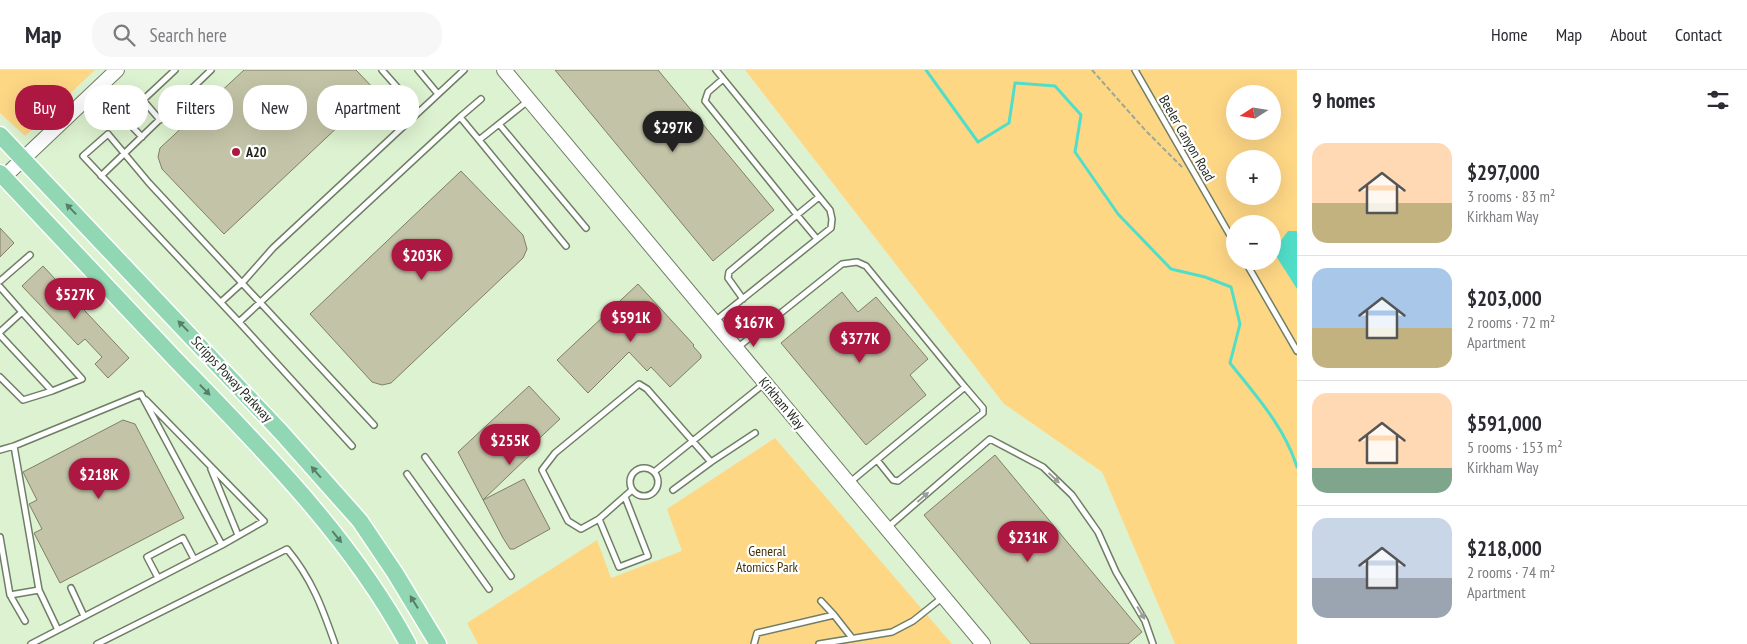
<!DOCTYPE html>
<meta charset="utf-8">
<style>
:root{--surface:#fff;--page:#f7f7f7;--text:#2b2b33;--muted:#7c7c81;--line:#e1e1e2;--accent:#ac1842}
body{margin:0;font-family:"PT Sans Narrow",sans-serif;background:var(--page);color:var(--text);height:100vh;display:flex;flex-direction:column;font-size:19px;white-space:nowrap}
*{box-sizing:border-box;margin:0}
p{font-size:16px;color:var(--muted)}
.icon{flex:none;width:28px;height:28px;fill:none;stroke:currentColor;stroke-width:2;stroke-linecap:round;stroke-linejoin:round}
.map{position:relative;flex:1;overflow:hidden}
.details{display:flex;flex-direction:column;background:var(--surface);width:450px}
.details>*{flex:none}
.guide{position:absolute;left:15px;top:15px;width:475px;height:45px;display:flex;gap:10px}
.needle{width:32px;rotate:258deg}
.tools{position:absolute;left:1226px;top:15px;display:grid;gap:10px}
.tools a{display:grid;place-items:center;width:55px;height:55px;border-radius:50%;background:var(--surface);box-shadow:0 5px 20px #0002;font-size:25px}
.price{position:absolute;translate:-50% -42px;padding:0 11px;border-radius:18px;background:var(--accent);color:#fff;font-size:16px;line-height:32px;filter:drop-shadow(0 1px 2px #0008)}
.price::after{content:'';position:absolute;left:50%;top:30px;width:15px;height:11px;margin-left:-8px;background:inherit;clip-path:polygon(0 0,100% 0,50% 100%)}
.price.active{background:#222;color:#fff}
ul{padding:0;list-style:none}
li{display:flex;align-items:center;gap:15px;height:125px;padding:0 15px}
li+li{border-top:1px solid var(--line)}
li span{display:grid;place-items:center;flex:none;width:140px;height:100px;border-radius:15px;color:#555}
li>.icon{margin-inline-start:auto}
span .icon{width:60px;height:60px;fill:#fffc;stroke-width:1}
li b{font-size:21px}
h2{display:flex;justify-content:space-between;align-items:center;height:60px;padding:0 15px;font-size:21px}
.chip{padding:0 18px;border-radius:20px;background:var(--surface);box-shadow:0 5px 20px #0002;font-size:18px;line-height:45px}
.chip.active{background:var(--accent);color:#fff}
header{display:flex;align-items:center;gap:30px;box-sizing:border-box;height:70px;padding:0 25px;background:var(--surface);border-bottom:1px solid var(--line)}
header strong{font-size:24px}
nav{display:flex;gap:28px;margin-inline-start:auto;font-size:18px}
.search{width:350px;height:45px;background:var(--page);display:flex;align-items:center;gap:12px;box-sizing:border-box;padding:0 18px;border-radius:20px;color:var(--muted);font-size:19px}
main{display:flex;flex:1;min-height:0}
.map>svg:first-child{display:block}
</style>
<header>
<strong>Map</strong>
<div class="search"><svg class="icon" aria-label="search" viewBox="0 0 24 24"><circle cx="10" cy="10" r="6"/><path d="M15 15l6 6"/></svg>Search here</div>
<nav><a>Home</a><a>Map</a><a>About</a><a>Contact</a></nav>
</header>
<main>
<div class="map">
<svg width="1297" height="574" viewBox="0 0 1297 574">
<rect width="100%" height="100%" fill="#ebfbe0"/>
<!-- built -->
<path fill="#ddf2d0" d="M0,0H745L1004,334L1102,402L1175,574H0Z"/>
<!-- green -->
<path fill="#fed785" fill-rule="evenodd" d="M0,0H95L25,66L0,43Z
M745,0H1297V574H1175L1102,402L1004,334ZM1235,24H1272V61H1235ZM1235,89H1272V126H1235ZM1235,154H1272V191H1235Z
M775,368L952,574H478L467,553L597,470L611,508L682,481L667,439Z"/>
<!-- water -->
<path fill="#51dec9" d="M1288,161H1297V219L1276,186L1280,172Z"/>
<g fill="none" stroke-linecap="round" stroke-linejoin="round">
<!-- stream -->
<path stroke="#51dec9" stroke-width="3" d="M926,0L978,72L1009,53L1015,13L1055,16L1081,45L1075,82L1118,144L1171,199L1205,207L1231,217L1240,254L1230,293C1256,326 1284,356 1297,397"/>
</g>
<!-- building -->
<path fill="#c3c4a7" stroke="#7f7f65" d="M244,0H356L376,21L224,164L162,99L158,87L160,78Z
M555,0H658L774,140L713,191Z
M461,101L523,165L527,179L523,188L391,313L382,315L372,312L310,244Z
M0,158L14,173L0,187Z
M43,196L129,288L108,308L95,294L102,287L85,269L78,275L22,216Z
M638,214L694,275L693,276L701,285V288L670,317L651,297L647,301L629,282L588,323L557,290Z
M842,222L858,242L876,227L928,289L910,305L926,325L866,375L781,273Z
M529,316L560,349L529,378L533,382L483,430L524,409L550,459L514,479H510L503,468L458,382Z
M123,350L135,354L184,448L60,513L34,463L42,459L29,434L37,430L23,402Z
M995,385L1142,562L1128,574H1031L924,445Z"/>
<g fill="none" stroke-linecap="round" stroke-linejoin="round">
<!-- service casing -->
<g stroke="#6f7e66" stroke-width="8">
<path id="service" d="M382,0L419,42
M418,0L438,24
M1135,0L1235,174
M723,9L708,22L705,31L797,145L819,127
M97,20L142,67
M529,30L479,70L566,176
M160,50L143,30L175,0
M499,54L586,158
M479,70L460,47L481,29
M101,106L211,0
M1245,191L1297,281
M0,211L30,185
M0,217L22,242L0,262
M743,229L728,208L729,202L797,145L817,169
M221,232L242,213L273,178L464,0
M22,242L82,309L52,321
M715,251L831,158L832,149L830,140L716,0
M239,252L83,86L108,64L149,113L374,355
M0,265L52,321L23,330L0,307
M737,278L842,194L857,192L866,196L965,317L849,413
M146,330L264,451L222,475
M14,376L141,324L222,475L31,574
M352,376L239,252L460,47
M0,380L14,376L39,520L58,560
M425,387L511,506
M877,390L893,410L898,411L983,343V338L965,317
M711,392L755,363
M630 412a14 14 0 1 1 28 0a14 14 0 1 1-28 0Z
M211,399L238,465
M654,402L765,313
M407,404L489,519
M625,427L648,486L619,497L599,449L632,420
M599,449L581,459L568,451L542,400L555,383L639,314L647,319L711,392L673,420
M887,458L990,369L1043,397L1072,425L1098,462L1116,502L1145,551L1153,574
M0,467L10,525L39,520
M158,508L147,487L183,468L194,489
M71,518L84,546
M10,525L25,551
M821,531L834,545
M97,574L287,479C312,509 322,537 335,574
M754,574L757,563L834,545L852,568
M819,574L892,562L913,551L943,527"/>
</g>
<!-- secondary casing -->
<g stroke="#6f7e66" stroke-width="16">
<path id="secondary" d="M504,0L983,574
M4,107L117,0"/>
</g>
<!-- primary casing -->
<g stroke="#fff" stroke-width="19">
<path id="primary" d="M0,65L281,362L360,451L395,503L438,574
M0,103C59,165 117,228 176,290C261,378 350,466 408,574"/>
</g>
<!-- path -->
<path stroke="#9ba893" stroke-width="2" stroke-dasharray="5 2.5" stroke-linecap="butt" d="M1092,0L1145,60L1183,98"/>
<!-- service -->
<use href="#service" stroke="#fff" stroke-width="5"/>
<!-- secondary -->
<use href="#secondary" stroke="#fff" stroke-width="14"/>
<!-- primary -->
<use href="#primary" stroke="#91d7b3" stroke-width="16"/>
</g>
<!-- one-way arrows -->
<defs><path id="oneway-solid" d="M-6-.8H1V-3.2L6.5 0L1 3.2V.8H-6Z" transform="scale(1.25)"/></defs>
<g fill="#587e67">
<use href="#oneway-solid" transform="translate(71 139) rotate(-134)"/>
<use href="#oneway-solid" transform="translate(183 256) rotate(-134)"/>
<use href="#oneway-solid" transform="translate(205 320) rotate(46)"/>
<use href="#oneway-solid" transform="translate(316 402) rotate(-131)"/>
<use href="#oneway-solid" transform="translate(337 467) rotate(51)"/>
<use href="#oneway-solid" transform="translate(414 532) rotate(-122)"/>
</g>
<g fill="#9a9d98">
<use href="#oneway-solid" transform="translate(1054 408) rotate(43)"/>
<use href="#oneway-solid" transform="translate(923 427) rotate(-41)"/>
<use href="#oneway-solid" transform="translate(1141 543) rotate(59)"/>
</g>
<!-- markers -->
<circle fill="#ac1842" stroke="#fff" stroke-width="2" cx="236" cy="82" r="5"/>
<g text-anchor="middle" stroke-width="4.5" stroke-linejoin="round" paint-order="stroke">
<!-- street labels -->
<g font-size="14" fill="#1f251b" stroke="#fff">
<text transform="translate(1187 68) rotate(60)" y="5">Beeler Canyon Road</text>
<text transform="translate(232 309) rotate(47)" y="5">Scripps Poway Parkway</text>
<text transform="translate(782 333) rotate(50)" y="5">Kirkham Way</text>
</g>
<!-- poi labels -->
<g font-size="14" font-weight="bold" fill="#1f251b" stroke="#fff" text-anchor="start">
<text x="246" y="87">A20</text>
</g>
<!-- park labels -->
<g font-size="14" fill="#433207" stroke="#fff">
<text x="767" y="486">General<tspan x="767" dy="16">Atomics Park</tspan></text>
</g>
</g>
</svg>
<div class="tools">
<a><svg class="needle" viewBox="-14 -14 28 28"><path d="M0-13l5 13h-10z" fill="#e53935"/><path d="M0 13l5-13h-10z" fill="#7c7c81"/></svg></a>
<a>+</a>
<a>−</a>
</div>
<b class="price active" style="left:673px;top:83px">$297K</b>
<b class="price" style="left:422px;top:211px">$203K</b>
<b class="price" style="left:75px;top:250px">$527K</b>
<b class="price" style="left:631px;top:273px">$591K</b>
<b class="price" style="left:754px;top:278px">$167K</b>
<b class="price" style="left:860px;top:294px">$377K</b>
<b class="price" style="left:510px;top:396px">$255K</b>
<b class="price" style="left:99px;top:430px">$218K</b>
<b class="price" style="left:1028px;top:493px">$231K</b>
<div class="guide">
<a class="chip active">Buy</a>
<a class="chip">Rent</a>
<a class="chip">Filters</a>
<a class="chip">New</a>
<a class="chip">Apartment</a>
</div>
</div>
<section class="details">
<h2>9 homes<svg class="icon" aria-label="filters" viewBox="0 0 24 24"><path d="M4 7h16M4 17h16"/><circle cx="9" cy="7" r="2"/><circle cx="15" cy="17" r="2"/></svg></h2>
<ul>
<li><span style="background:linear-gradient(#ffd9b3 60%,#c2b280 0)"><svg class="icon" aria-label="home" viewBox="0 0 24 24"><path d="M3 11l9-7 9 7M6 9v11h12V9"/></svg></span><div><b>$297,000</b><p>3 rooms · 83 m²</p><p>Kirkham Way</p></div></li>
<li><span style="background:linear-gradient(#a9c7e8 60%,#c2b280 0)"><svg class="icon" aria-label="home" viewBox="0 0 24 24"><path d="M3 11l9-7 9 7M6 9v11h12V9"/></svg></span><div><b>$203,000</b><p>2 rooms · 72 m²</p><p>Apartment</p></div></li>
<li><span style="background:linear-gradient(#ffd9b3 75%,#7fa58c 0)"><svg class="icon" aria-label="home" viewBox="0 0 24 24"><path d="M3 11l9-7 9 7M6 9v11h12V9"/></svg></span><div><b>$591,000</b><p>5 rooms · 153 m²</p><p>Kirkham Way</p></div></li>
<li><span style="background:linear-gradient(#c9d6e8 60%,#9aa5b1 0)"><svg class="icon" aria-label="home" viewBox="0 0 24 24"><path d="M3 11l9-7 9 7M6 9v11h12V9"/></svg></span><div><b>$218,000</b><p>2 rooms · 74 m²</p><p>Apartment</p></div></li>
</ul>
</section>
</main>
